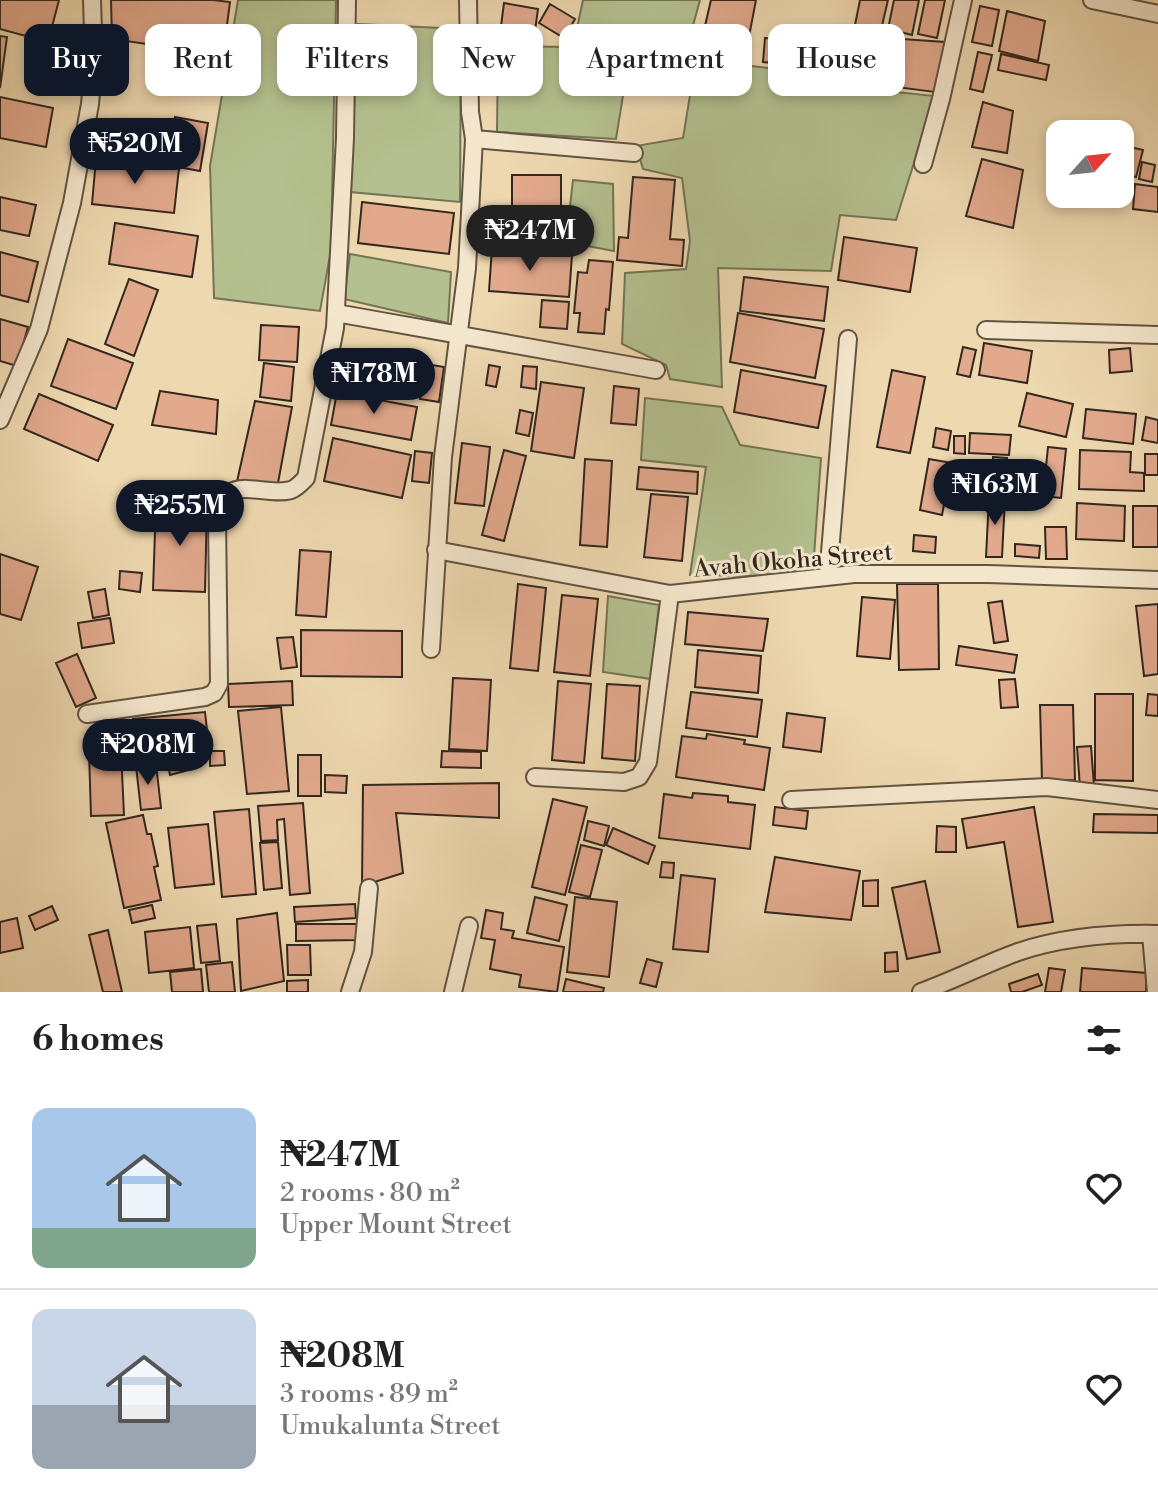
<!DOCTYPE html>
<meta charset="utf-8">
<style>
:root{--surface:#fff;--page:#f6f6f6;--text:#222;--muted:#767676;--line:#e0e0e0;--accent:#111827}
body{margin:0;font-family:"Libre Bodoni",serif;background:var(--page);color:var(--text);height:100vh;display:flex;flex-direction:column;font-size:30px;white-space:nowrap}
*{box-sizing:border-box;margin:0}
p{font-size:26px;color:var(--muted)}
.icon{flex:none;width:44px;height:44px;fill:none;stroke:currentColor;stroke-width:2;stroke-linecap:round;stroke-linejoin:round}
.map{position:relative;height:992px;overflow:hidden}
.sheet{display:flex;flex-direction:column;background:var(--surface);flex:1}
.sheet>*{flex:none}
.banner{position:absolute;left:24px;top:24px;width:1110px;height:72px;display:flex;gap:16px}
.needle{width:52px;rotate:63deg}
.buttons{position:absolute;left:1046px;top:120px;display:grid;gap:16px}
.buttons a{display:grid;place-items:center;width:88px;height:88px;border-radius:16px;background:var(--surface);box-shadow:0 4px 12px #0003;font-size:40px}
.price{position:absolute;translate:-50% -68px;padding:0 18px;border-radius:28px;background:var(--accent);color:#fff;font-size:26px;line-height:52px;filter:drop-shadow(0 2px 4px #0008)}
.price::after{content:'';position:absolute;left:50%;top:48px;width:24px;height:18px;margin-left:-12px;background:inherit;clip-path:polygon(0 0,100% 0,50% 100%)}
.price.on{background:#222;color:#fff}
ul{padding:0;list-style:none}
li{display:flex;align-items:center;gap:24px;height:200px;padding:0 32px}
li+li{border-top:2px solid var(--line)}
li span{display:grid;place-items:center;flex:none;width:224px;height:160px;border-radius:16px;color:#555}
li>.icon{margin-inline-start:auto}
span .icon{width:96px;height:96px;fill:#fffc;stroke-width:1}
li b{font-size:34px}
h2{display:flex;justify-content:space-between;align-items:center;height:96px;padding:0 32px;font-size:34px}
.pill{padding:0 28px;border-radius:16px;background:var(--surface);box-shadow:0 4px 12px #0003;font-size:28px;line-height:72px}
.pill.on{background:var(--accent);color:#fff}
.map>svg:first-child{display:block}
</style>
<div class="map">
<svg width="1158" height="992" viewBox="0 0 1158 992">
<rect width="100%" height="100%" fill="#eed8b0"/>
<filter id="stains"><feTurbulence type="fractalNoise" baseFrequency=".0025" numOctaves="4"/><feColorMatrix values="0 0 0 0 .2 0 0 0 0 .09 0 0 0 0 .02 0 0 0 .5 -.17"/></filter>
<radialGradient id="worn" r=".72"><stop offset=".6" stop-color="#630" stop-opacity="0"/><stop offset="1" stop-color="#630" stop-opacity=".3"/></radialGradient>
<!-- green -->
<path fill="#b4c08f" stroke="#747456" stroke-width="2" d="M238,0H336L331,250L320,311L214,298L210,166Z
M583,0H700L689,40L638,38L630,52L616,139L497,132L498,46L573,47Z
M358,24L461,29L460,202L350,192Z
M696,59L839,77L876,90L935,96L896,220L840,215L831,271L718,268L722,387L670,379L666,365L622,344L625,273L686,269L690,241L682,178L643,169L636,146L683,138Z
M573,180L613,184L614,251L566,242Z
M350,254L451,272L448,323L344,299Z
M645,398L722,407L740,445L821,458L813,570L765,576L690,575L706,467L641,460Z
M608,596L659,605L651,679L603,672Z"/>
<!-- building -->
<path fill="#e2a98d" stroke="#33271e" stroke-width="2" d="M0,0H59L48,42L0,29Z
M111,0H213L230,2L223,55L112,39Z
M711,0H756L746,52L701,43Z
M860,0H888L881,30L855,25Z
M894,0H919L912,35L888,29Z
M925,0H945L937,38L918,34Z
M504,3L538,9L535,31L501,26Z
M550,4L575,19L564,38L539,23Z
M980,6L999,10L992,46L972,42Z
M1007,11L1045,21L1038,61L999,51Z
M0,36L7,37L0,88Z
M765,38L848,46L846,70L763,62Z
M887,38L945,42L935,92L880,85Z
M644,42L688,46L685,85L640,81Z
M978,52L992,55L983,92L970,89Z
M1001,54L1049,65L1046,80L998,70Z
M852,57L872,62L869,76L848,71Z
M0,97L53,108L46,147L0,138Z
M983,102L1013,111L1007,153L972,147Z
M175,117L208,123L200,171L167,165Z
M112,132L115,151L97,154L93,134Z
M1120,137L1128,139L1126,146L1143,150L1136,177L1120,174Z
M96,159L179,168L174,213L92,204Z
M982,159L1023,170L1013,228L966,216Z
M1142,162L1155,165L1152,182L1139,179Z
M512,175H561V238L512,237Z
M633,177L675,180L670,239L684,240L682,266L617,260L619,237L628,238Z
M1135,184L1158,187V212L1133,209Z
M0,197L36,205L29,236L0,230Z
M362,202L454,213L449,254L358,243Z
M115,223L198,236L192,277L109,264Z
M844,237L917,248L910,292L838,280Z
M492,248L572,255L569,297L489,291Z
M0,252L38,262L28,302L0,295Z
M589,260L613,262L609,310L606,309L604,334L578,332L580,313H574L578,272L587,273Z
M744,277L828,287L824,321L740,311Z
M129,279L158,290L134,356L105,344Z
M542,300L569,302L567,329L540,327Z
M738,313L824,329L815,378L730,362Z
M0,319L28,327L17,366L0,361Z
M261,325L299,327L297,362L259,360Z
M68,339L133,363L116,409L51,386Z
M984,343L1032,351L1027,383L979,375Z
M963,347L976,350L970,377L957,374Z
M1130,348L1132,371L1110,373L1109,350Z
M341,352L423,361L420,394L338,385Z
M264,363L294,367L291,401L260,397Z
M426,364L444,367L439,402L420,399Z
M489,365L500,367L496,387L486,385Z
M523,366L537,367L536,389L521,387Z
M741,370L826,386L818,428L734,412Z
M892,370L925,377L910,453L877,447Z
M541,382L584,388L574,458L531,451Z
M614,386L639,389L636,425L611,423Z
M160,391L218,400L216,434L152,425Z
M337,392L417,407L411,440L331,425Z
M1027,393L1073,404L1066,437L1019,426Z
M39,394L113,425L98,461L24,429Z
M255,401L292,407L278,483L236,486Z
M1086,409L1136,414L1133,444L1083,438Z
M520,410L533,413L529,436L516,433Z
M1146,417L1158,420V443L1142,440Z
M936,428L951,431L948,450L933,447Z
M970,433L1011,435L1009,455L969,453Z
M954,436H965V454L954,453Z
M333,438L411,455L402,498L324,481Z
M462,443L490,447L484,506L455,503Z
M1048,447L1066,449L1061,498L1043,496Z
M504,450L526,456L504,541L482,535Z
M1080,450L1131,452L1130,472L1144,473V491L1079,489Z
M415,451L432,453L429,483L412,481Z
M1145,454H1158V475H1145Z
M993,457L1007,458L1005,494L991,492Z
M585,459L612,461L607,547L580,545Z
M929,459L952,463L942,515L920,510Z
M639,467L698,472L697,494L637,489Z
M651,494L688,497L682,561L644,557Z
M989,497L1005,498L1002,557H986Z
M156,503L207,505L205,592L153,590Z
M1077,503L1125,506L1124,541L1076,539Z
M1133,506H1158V547H1133Z
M1045,527H1066L1067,559H1046Z
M914,535L936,537L935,553L913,551Z
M1015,544L1040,546L1039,558L1015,556Z
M300,550L331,552L326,617L296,615Z
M0,554L38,567L21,620L0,614Z
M120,571L142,573L140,592L119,589Z
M518,584L546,588L538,671L510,668Z
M897,584H938L939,669L899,670Z
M105,589L109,615L93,618L88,592Z
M562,595L598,599L590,676L554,672Z
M862,597L895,600L890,659L857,656Z
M1002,601L1008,641L994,643L988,603Z
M1158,604V674L1144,676L1136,606Z
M688,612L768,619L763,651L685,644Z
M110,618L114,643L82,648L78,623Z
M301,630L402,631V677L301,676Z
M293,637L297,667L281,669L277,638Z
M959,646L1017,655L1014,673L956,665Z
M698,650L761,656L758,693L695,687Z
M77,654L96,698L76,707L56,663Z
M453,678L491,680L487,751L449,749Z
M1015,679L1018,707L1001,708L999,680Z
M292,681L293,705L229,707L228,684Z
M558,681L591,684L584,763L552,760Z
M607,684L640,686L635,761L602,758Z
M691,692L762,700L757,737L686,728Z
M1095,694H1133V781L1095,780Z
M1148,694L1158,695V716L1146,715Z
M1040,705H1073L1075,780L1042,781Z
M281,707L289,791L247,794L238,711Z
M205,712L209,748L137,755L133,719Z
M787,713L825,718L821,752L783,747Z
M707,734L745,740L744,744L770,748L764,790L676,777L682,736L706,739Z
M1091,746L1094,786L1080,787L1077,747Z
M121,751L124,815L91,816L89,752Z
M210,751H224L225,765L210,766Z
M442,751L481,752V768L441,767Z
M189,755L192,769L170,775L167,761Z
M298,755H321V796H298Z
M156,764L161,808L141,810L136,766Z
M325,775L347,776L346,793L325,792Z
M499,783V818L396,813L403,873L362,886L363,785Z
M693,793L728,796V802L755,805L750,849L659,838L664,794L692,798Z
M553,799L587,807L565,895L532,887Z
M303,803L310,893L290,895L284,819L277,820L278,840L261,841L258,806Z
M775,807L808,811L806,829L773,825Z
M1034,807L1053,922L1018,927L1004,842L967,848L962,819Z
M249,809L256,894L222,897L214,812Z
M1094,814L1158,815V833L1093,832Z
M143,815L147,834H151L158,866L154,867L161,900L124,908L106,823Z
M588,821L609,826L604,846L584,840Z
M208,824L214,884L175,888L168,828Z
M937,826L956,827V852H936Z
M613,828L655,846L648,864L606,845Z
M278,842L282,888L264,890L260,843Z
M581,845L602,850L590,897L569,892Z
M775,857L860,871L851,920L765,912Z
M662,862L674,863L673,878L660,877Z
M681,875L715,879L708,952L673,949Z
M878,880V906H863V881Z
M925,881L940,952L907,959L892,888Z
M535,897L567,905L559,941L527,933Z
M575,897L617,902L609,977L567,972Z
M355,904L356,918L295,922L294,907Z
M152,905L155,918L132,923L129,910Z
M52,906L58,920L35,930L29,916Z
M486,910L503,913L501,929L514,931L512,938L564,947L557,992L519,987L521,975L490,969L495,940L481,938Z
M277,913L284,981L241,991L237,919Z
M17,918L23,948L0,953V922Z
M216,924L220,961L201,963L197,926Z
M296,924H358V940L296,941Z
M190,927L194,968L149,973L145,932Z
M108,930L122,992H103L89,935Z
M287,945H310L311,975H288Z
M897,952L898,971L885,972V953Z
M647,959L662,963L656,987L640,983Z
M232,962L235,992H209L206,965Z
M1049,968L1065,970L1061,992H1045Z
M1082,968L1147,973L1146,992H1080Z
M201,969L203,992H172L170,972Z
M1038,974L1042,985L1022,992H1011L1009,984Z
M566,979L604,988L603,992H563Z
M308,980V992H287V981Z"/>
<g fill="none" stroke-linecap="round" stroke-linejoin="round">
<!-- minor casing -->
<g stroke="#625342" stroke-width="20">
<path id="minor" d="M1092,0L1158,14
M474,139L634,153
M923,164L941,99L963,0
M336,313L656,370
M986,330L1158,335
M0,420L39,329L72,203L90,104L94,62L92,0
M436,550L670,594L854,574H988L1158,580
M828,576L848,339
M431,649L443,457L467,268L474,139L470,112L468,0
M87,714L205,697L214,693L219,684L217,517C225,470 262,498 291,490C297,488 301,483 306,478L335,328L345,138L347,0
M535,777L624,782L639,777L648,762L670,594
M791,800L1047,787L1158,800
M1151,934L1156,992
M350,992L363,952L369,888
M453,992L469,926
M921,992C954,980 985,964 1018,952C1063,937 1111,933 1158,934"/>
</g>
<!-- minor -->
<use href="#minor" stroke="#f4e6cc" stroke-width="16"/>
</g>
<g text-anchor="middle" stroke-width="6" stroke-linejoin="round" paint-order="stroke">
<!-- street labels -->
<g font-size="24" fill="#33271e" stroke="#f4e6cc">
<text transform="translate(793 560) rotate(-5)" y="8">Avah Okoha Street</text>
</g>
</g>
<rect width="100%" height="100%" filter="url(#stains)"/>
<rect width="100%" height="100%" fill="url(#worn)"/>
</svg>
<div class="buttons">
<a><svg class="needle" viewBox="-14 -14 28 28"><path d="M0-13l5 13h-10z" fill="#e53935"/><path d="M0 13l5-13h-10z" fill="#767676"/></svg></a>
</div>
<b class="price" style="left:135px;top:186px">₦520M</b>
<b class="price on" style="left:530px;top:273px">₦247M</b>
<b class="price" style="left:374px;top:416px">₦178M</b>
<b class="price" style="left:995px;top:527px">₦163M</b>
<b class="price" style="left:180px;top:548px">₦255M</b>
<b class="price" style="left:148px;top:787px">₦208M</b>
<div class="banner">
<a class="pill on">Buy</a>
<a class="pill">Rent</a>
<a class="pill">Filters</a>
<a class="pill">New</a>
<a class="pill">Apartment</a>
<a class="pill">House</a>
</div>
</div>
<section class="sheet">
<h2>6 homes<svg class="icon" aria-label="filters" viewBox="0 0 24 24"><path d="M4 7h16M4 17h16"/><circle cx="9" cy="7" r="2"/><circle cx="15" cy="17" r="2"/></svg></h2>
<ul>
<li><span style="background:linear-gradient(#a9c7e8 75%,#7fa58c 0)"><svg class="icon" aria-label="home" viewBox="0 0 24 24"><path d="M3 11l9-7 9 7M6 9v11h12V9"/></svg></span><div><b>₦247M</b><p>2 rooms · 80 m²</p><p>Upper Mount Street</p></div><svg class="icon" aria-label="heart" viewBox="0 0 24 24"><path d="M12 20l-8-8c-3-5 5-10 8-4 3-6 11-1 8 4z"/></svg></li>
<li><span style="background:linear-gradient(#c9d6e8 60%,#9aa5b1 0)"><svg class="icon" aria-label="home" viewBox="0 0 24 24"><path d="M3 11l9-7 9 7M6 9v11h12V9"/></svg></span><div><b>₦208M</b><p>3 rooms · 89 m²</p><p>Umukalunta Street</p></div><svg class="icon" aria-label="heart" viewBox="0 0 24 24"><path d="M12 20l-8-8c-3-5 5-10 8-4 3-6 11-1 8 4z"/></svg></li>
</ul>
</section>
